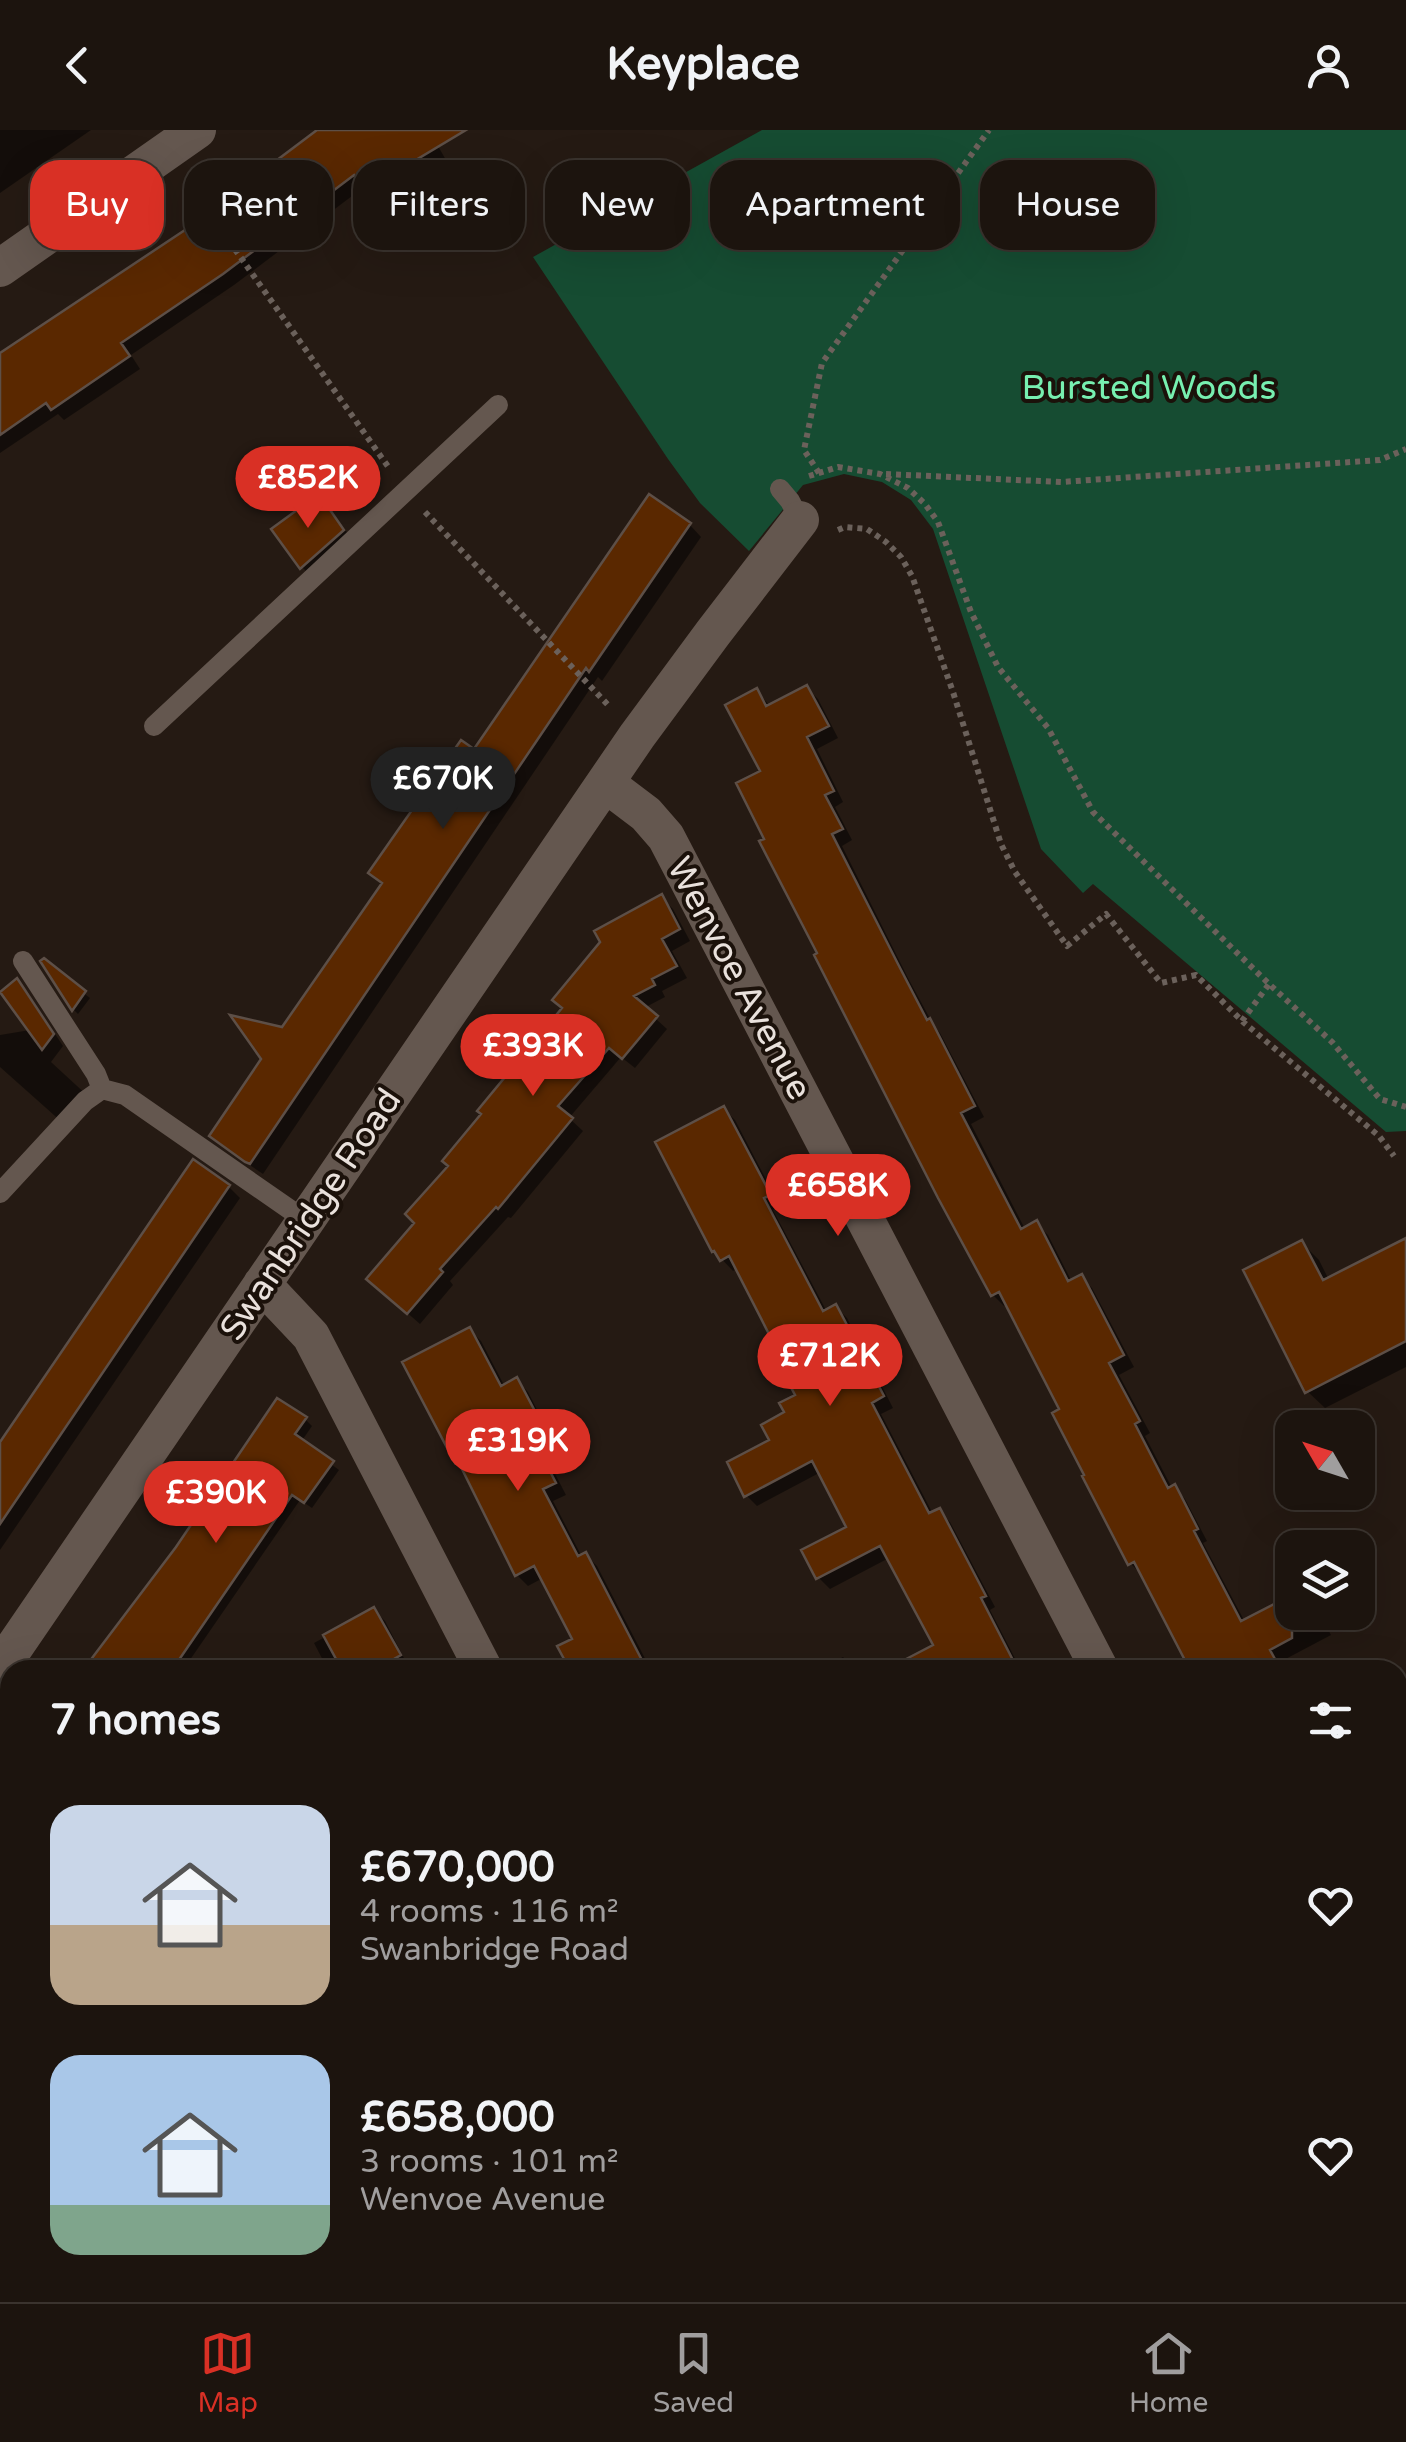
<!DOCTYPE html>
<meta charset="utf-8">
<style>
:root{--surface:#1c140e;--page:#29211c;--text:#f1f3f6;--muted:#a09e9e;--line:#3a332e;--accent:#d93025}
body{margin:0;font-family:"Varela Round",sans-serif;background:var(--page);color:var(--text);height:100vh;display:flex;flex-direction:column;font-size:38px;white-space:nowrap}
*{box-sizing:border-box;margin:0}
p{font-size:32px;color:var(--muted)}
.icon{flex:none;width:55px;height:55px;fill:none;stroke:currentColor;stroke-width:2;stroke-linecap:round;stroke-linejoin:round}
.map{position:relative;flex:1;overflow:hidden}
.drawer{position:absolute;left:0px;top:1530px;width:1408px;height:642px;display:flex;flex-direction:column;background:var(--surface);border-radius:30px 30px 0 0;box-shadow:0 10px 40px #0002,0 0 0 2px var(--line)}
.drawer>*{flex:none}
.banner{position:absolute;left:30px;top:30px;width:1348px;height:90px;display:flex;gap:20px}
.needle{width:65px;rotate:309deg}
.tools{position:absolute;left:1275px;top:1280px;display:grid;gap:20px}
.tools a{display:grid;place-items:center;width:100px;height:100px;border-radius:20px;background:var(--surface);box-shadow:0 10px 40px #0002,0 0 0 2px var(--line);font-size:50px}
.price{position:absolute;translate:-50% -85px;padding:0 22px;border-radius:35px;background:var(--accent);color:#fff;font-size:32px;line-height:65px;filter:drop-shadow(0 2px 5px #0008)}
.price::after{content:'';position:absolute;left:50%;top:60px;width:30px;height:22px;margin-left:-15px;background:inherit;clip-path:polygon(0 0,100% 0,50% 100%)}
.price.active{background:#222;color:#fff}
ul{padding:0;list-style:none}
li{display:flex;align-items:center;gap:30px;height:250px;padding:0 50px}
li span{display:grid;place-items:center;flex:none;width:280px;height:200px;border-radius:30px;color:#555}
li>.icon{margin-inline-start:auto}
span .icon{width:120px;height:120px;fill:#fffc;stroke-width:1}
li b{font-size:42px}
h2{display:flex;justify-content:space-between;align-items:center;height:120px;padding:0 50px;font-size:42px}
.pill{padding:0 35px;border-radius:30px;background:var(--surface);box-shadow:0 10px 40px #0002,0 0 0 2px var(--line);font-size:35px;line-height:90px}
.pill.active{background:var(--accent);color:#fff}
header{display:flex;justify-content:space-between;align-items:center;height:130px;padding:0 50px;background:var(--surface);font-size:45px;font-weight:800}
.tab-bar{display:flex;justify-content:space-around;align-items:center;height:140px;border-top:2px solid var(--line);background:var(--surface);font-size:28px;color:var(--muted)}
.tab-bar a{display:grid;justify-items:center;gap:5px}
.tab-bar .active{color:var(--accent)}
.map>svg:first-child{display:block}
</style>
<header><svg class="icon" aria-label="back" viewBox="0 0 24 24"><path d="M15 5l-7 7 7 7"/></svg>Keyplace<svg class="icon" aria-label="person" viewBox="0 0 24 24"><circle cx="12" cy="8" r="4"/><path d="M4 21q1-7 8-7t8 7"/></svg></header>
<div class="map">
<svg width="1406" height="2172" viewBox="0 0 1406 2172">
<rect width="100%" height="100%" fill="#251a13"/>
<!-- green -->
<path fill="#164c32" d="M762,0H1406V1001L1386,1002L1093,754L1083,763L1041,719L933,399L911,370L882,352L844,344L803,355L749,421L700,373L668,329L533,127Z"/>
<!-- shadow -->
<path fill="#0007" d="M0,0H91L0,63Z
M324,0H465L438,16L446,30L377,71L364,57L234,155L131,225L140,239L64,290L58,284L0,323V228L222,79Z
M318,368L330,379L354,412L313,448L302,437L275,400Z
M649,368L690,395L701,407L602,551L598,547L263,1044L223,1017L212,1006L384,755L371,743L474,622Z
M807,558L818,569L838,608L817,619L843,672L835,677L852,710L842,716L908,848L934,896L940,903L984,987L971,994L1025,1099L1036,1093L1048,1105L1072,1152L1081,1147L1092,1158L1134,1237L1119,1245L1150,1303L1145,1306L1172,1358L1174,1357L1185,1369L1207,1411L1203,1413L1245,1492L1292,1467V1482H1319L1331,1505L1280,1532L1284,1540H1193L1141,1444L1130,1433L1063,1280L1007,1175L1004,1176L993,1165L821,824L768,710L757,561L770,576Z
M661,767L673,779L690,811L672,821L687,848L662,861L665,867L644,878L667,899L635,938L621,927L569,988L583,1001L511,1088L508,1087L450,1151L453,1155L420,1194L381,1160L417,1093L451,1037Z
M43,832L90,868L78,884L73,879Z
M17,851L27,861L63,916L51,932L89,967L64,994L0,937V905L30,900Z
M724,979L735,990L780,1076L773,1080L827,1182L836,1177L847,1188L893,1278L881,1284L933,1384L939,1381L950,1392L995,1477L990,1480L1021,1540H935L936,1516L889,1428L830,1459L819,1448L805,1421L850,1398L821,1342L757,1376L746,1365L772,1311L799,1266L774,1209L738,1138L733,1141L714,1121Z
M228,1056L240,1068L0,1420V1315Z
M1406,1110V1237L1325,1278L1307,1261L1302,1113L1319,1130L1329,1150Z
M470,1200L481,1211L505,1257L517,1250L528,1262L548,1301L536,1307L566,1365L553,1371L582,1427L586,1425L597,1436L651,1540H572L575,1510L543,1448L528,1456L517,1445L464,1338L457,1331Z
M305,1289L312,1296L301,1312L339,1340L312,1378L300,1370L183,1540H86Z
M374,1480L385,1491L410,1540H328L314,1513Z
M843,1527L854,1540H818Z
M1398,1799L1406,1815V1939L1398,1922L1405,1917L1398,1903Z
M0,1891L10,1916V2104L0,2078Z
M33,2162H109L113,2172H36Z
M282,2162H354L356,2168L368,2162H430L435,2172H286Z
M592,2162H735L740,2172H597Z
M892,2162H975L980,2172H897Z
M1279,2162H1346L1350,2172H1269L1281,2166Z"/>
<!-- building -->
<path fill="#5a2800" stroke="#5d4f47" stroke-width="2.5" d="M317,0H466L364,61L354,45L223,144L121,213L130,226L51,280L46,273L0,305V223L218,78L216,76Z
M319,364L344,400L300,439L271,399Z
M649,364L691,393L589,542L586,538L250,1034L245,1032L209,1006L261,929L230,885L282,897L382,753L368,743L461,610L474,619Z
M807,555L829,596L807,607L834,661L825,665L843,699L832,704L898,834L927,890L930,888L975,976L961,983L1021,1099L1037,1090L1068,1151L1082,1144L1124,1225L1109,1233L1140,1291L1135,1294L1168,1358L1175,1354L1198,1399L1194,1401L1241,1491L1292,1465V1508L1270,1520L1281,1540H1190L1134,1432L1128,1435L1082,1346L1084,1345L1052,1283L1059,1279L999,1162L991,1166L938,1068L814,825L817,823L759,711L764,709L736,653L760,641L725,575L757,558L766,576Z
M662,764L680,799L662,809L677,836L652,849L655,855L634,866L658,886L622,929L609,918L558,976L573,988L498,1079L496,1077L440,1139L443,1142L407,1184L366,1149L414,1093L405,1084L448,1036L442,1031L481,984L477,981L562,878L552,870L600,812L594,801Z
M44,828L86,861L72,881L40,831Z
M17,848L54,904L42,920L0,862Z
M724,976L771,1065L764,1068L823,1181L836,1174L884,1266L872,1273L929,1383L940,1378L986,1466L981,1468L1018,1540H885L933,1515L880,1416L816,1449L801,1420L846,1397L812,1331L744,1367L727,1332L769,1310L761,1295L784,1282L779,1273L795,1265L766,1210L771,1208L729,1126L720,1131L714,1121L712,1122L655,1012Z
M193,1029L230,1055L0,1394V1312Z
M1406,1108V1211L1305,1263L1243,1140L1302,1110L1323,1150Z
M470,1197L501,1256L517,1247L539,1289L526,1295L556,1353L543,1359L578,1426L586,1422L647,1540H570L557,1516L572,1509L534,1436L515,1446L458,1331L455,1333L402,1232Z
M277,1268L307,1287L295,1304L334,1331L304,1373L292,1365L172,1540H83L176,1417Z
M374,1477L401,1525L374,1540H342L323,1505Z"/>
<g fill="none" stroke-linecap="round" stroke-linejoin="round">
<!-- path -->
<path stroke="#6b615b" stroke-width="6" stroke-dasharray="5 5" stroke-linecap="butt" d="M189,54L389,338
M819,343L804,320L822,233L989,0
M886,344L1061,352L1380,330L1406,319
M809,346L838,337L880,344L908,358L925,374L938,392L971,482L998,537L1048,598L1093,682L1269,854L1332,912L1380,969L1406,977
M425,382L609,576
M838,400L845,397L867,399L886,412L901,427L912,446L953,562L1001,714L1015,742L1067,816L1106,784L1161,853L1196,845L1242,891L1379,1006L1394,1026
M1242,891L1269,854"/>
<!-- lane -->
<path stroke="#64574f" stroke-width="20" d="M780,359L790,371L800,390
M154,596L498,275
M23,831L96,944L102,959
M0,1063L85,971L102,959L125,965L305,1090"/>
<!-- street -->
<path stroke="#64574f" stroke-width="38" d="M0,138L197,0
M605,653L646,684L666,707L1100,1540
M262,1154L311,1206L484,1540
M0,1538L637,606L713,503L800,390
M0,1709L10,1729
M1398,2110L1406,2127
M183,2162L187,2172
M807,2162L812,2172"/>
</g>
<g text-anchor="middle" stroke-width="8" stroke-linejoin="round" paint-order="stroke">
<!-- park labels -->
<g font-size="35" fill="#77efb0" stroke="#1b110a">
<text x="1149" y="269">Bursted Woods</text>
</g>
<!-- street labels -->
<g font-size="35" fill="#e9e1dc" stroke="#1b110a">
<text transform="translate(740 848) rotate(62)" y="12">Wenvoe Avenue</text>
<text transform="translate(310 1084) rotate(-56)" y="12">Swanbridge Road</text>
</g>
</g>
</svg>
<div class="tools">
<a><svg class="needle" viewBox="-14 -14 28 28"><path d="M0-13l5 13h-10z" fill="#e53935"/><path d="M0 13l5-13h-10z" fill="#a09e9e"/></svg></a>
<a><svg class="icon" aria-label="layers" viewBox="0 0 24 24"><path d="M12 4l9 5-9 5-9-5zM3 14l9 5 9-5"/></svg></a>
</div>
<b class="price" style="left:308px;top:401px">£852K</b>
<b class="price active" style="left:443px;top:702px">£670K</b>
<b class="price" style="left:533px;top:969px">£393K</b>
<b class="price" style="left:838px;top:1109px">£658K</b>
<b class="price" style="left:830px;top:1279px">£712K</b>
<b class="price" style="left:518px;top:1364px">£319K</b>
<b class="price" style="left:216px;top:1416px">£390K</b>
<div class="banner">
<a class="pill active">Buy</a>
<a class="pill">Rent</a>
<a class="pill">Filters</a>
<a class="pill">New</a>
<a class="pill">Apartment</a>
<a class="pill">House</a>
</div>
<section class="drawer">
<h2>7 homes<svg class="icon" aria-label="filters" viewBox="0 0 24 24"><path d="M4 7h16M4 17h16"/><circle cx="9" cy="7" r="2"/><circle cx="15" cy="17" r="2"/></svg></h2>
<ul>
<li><span style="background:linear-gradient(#c9d6e8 60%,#b9a48a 0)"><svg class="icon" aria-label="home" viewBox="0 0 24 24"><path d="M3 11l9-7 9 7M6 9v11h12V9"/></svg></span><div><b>£670,000</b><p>4 rooms · 116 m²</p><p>Swanbridge Road</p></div><svg class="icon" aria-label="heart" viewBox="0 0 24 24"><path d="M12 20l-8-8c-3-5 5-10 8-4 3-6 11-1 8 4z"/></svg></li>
<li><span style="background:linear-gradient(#a9c7e8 75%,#7fa58c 0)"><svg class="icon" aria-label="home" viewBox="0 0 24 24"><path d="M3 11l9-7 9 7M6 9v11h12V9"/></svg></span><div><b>£658,000</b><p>3 rooms · 101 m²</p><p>Wenvoe Avenue</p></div><svg class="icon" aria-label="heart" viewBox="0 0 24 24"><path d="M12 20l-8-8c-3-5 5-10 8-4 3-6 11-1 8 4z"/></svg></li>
</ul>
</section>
</div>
<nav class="tab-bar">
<a class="active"><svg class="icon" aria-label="map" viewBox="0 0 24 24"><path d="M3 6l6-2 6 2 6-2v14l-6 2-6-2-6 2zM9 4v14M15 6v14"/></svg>Map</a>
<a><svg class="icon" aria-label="saved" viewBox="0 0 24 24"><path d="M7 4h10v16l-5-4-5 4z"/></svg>Saved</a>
<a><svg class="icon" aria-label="home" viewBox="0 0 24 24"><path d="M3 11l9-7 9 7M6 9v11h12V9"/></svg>Home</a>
</nav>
